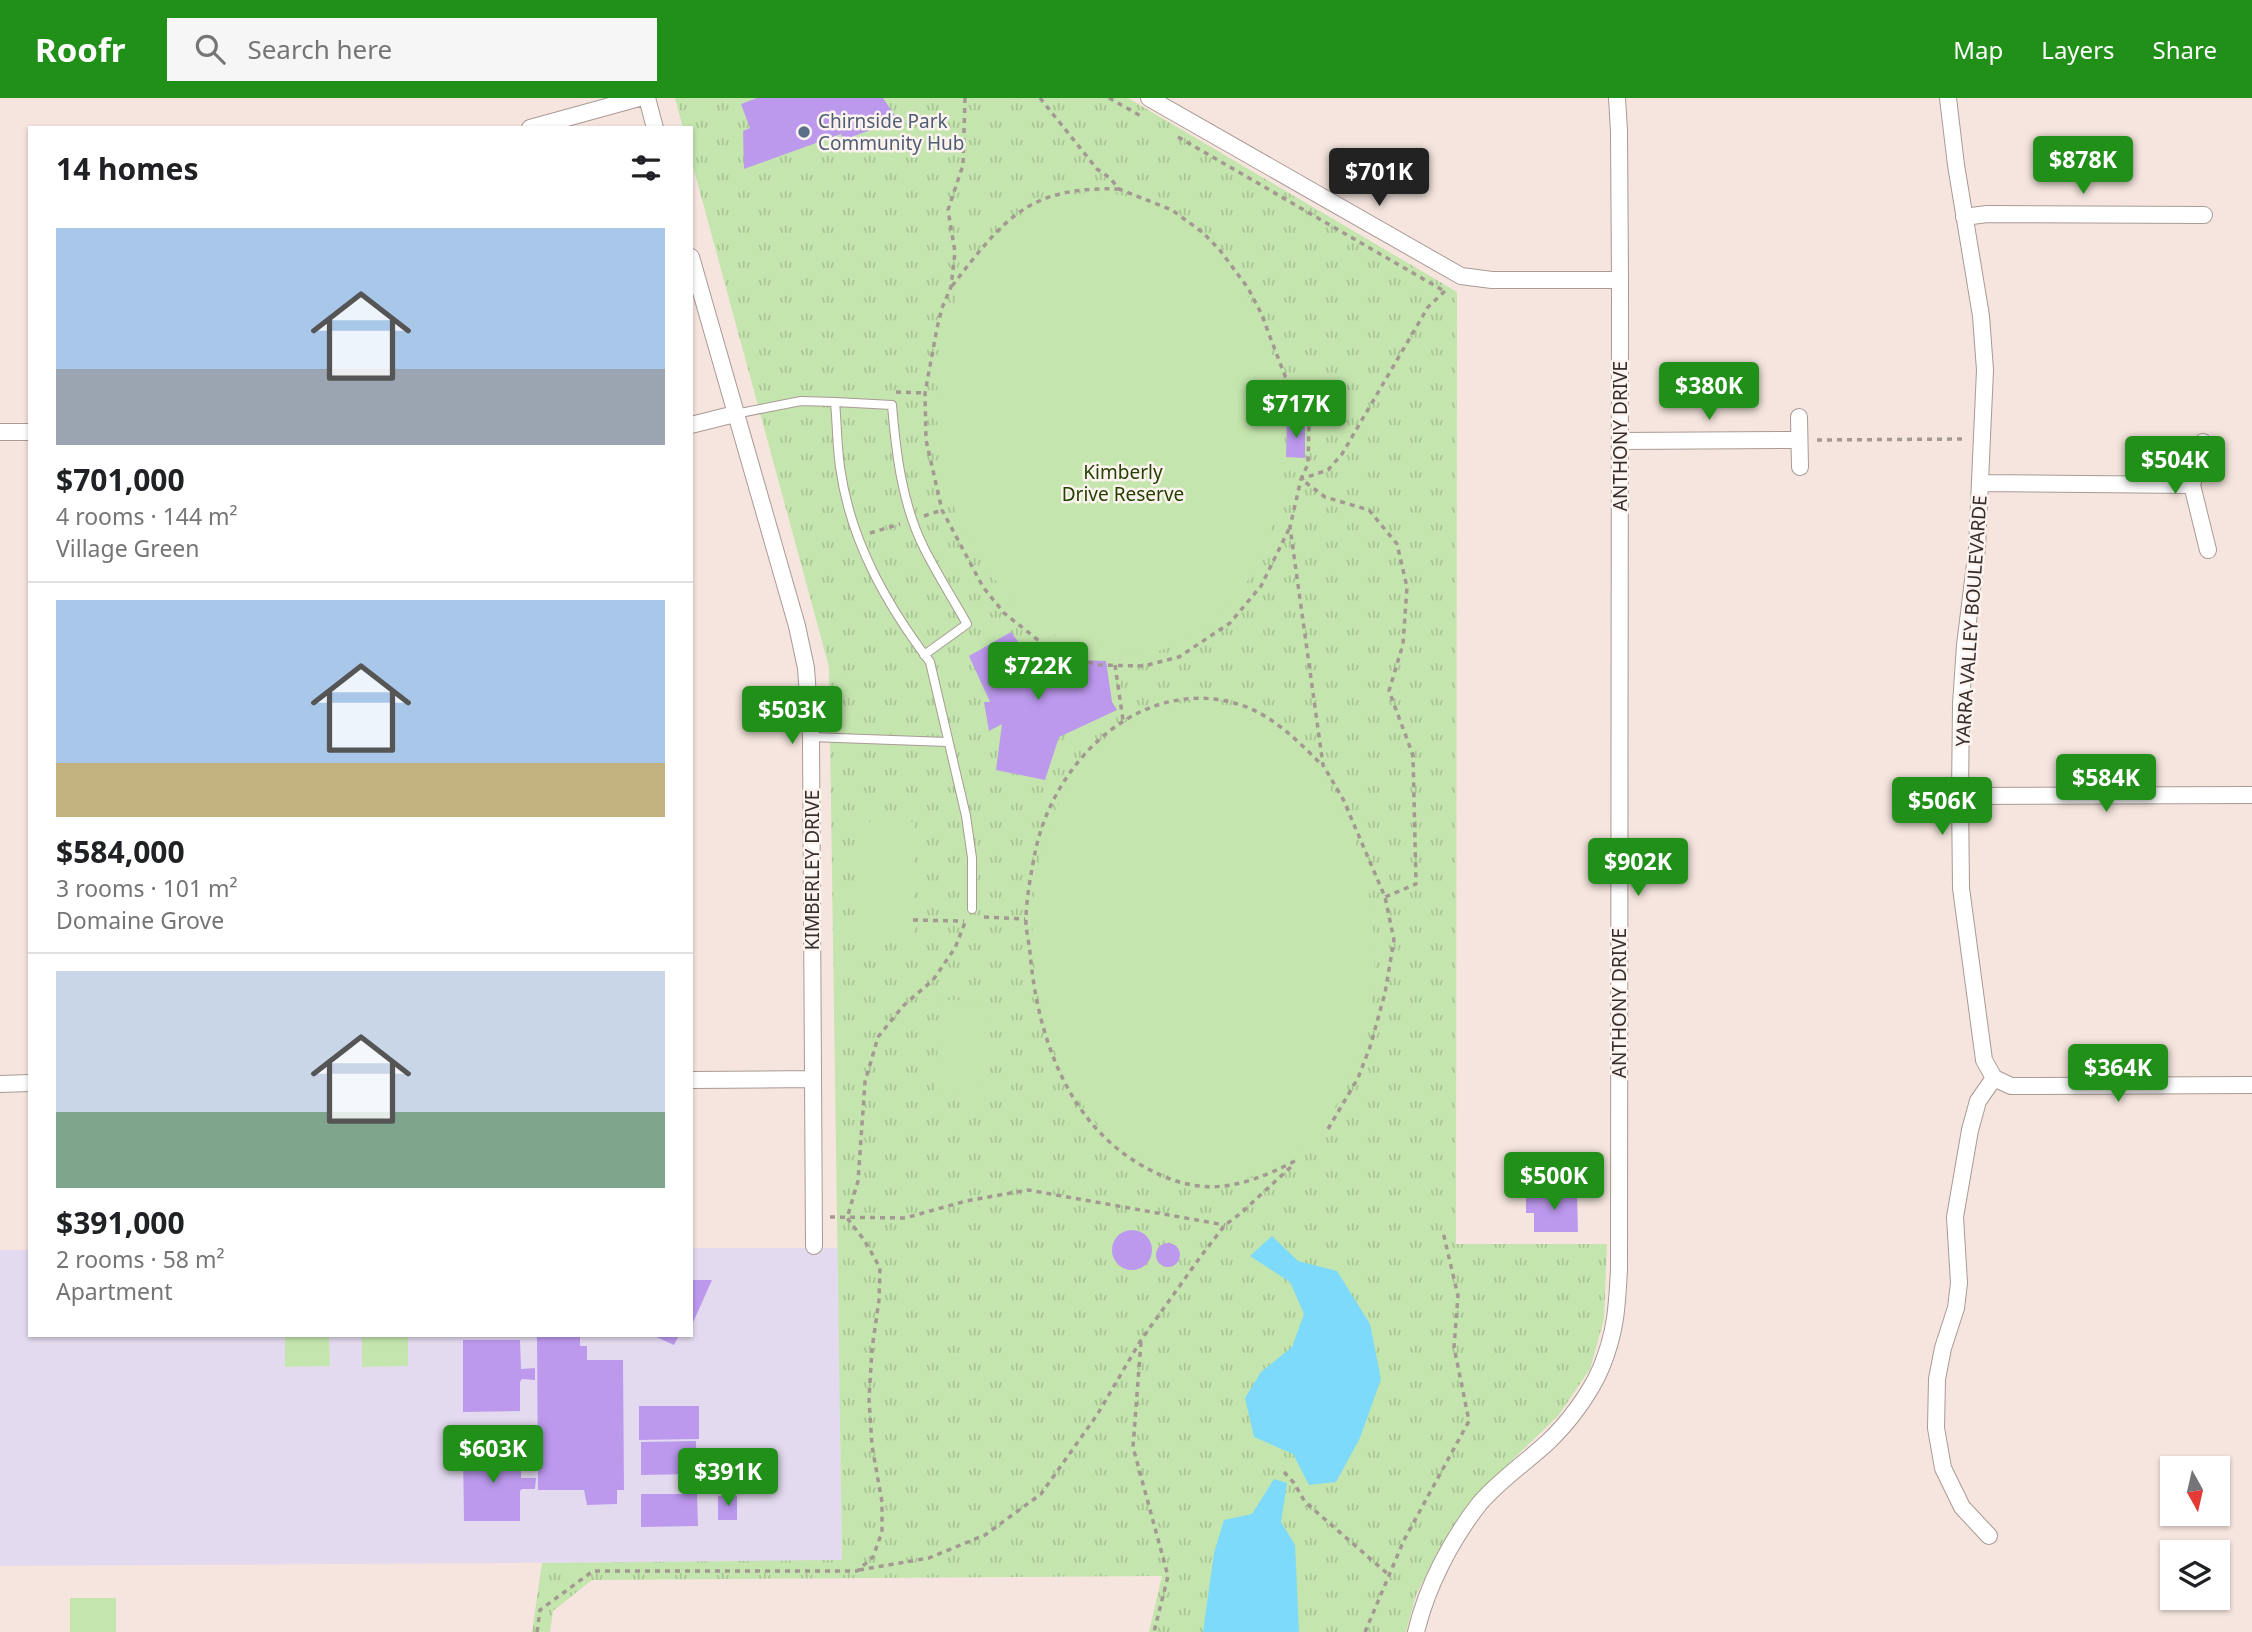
<!DOCTYPE html>
<meta charset="utf-8">
<style>
:root{--surface:#fff;--page:#f6f6f6;--text:#202124;--muted:#757577;--line:#e0e0e0;--accent:#219019}
body{margin:0;font-family:"Noto Sans",sans-serif;background:var(--page);color:var(--text);height:100vh;display:flex;flex-direction:column;font-size:26px;white-space:nowrap}
*{box-sizing:border-box;margin:0}
p{font-size:23px;color:var(--muted)}
.icon{flex:none;width:38px;height:38px;fill:none;stroke:currentColor;stroke-width:2;stroke-linecap:round;stroke-linejoin:round}
.map{position:relative;flex:1;overflow:hidden}
.panel{position:absolute;left:28px;top:28px;width:665px;height:1211px;display:flex;flex-direction:column;background:var(--surface);border-radius:0px;box-shadow:0 2px 5px #0004}
.panel>*{flex:none}
.needle{width:46px;rotate:172deg}
.fabs{position:absolute;left:2160px;top:1358px;display:grid;gap:14px}
.fabs a{display:grid;place-items:center;width:70px;height:70px;border-radius:0px;background:var(--surface);box-shadow:0 2px 5px #0004;font-size:35px}
.price{position:absolute;translate:-50% -60px;padding:0 16px;border-radius:7px;background:var(--accent);color:#fff;font-size:23px;line-height:46px;filter:drop-shadow(0 2px 4px #0008)}
.price::after{content:'';position:absolute;left:50%;top:42px;width:21px;height:16px;margin-left:-10px;background:inherit;clip-path:polygon(0 0,100% 0,50% 100%)}
.price.selected{background:#222;color:#fff}
ul{padding:0;list-style:none}
li{display:grid;align-content:center;gap:14px;height:371px;padding:0 28px}
li+li{border-top:2px solid var(--line)}
li span{display:grid;place-items:center;height:217px;border-radius:0px;color:#555}
li>.icon{margin-inline-start:auto}
span .icon{width:126px;height:126px;fill:#fffc;stroke-width:1}
li b{font-size:30px}
h2{display:flex;justify-content:space-between;align-items:center;height:84px;padding:0 28px;font-size:30px}
header{display:flex;align-items:center;gap:42px;box-sizing:border-box;height:98px;padding:0 35px;background:var(--accent);color:#fff}
header strong{font-size:33px}
nav{display:flex;gap:38px;margin-inline-start:auto;font-size:24px}
.search{width:490px;height:63px;background:var(--page);display:flex;align-items:center;gap:18px;box-sizing:border-box;padding:0 24px;border-radius:0px;color:var(--muted);font-size:26px}
.map>svg:first-child{display:block}
</style>
<header>
<strong>Roofr</strong>
<div class="search"><svg class="icon" aria-label="search" viewBox="0 0 24 24"><circle cx="10" cy="10" r="6"/><path d="M15 15l6 6"/></svg>Search here</div>
<nav><a>Map</a><a>Layers</a><a>Share</a></nav>
</header>
<div class="map">
<svg width="2252" height="1534" viewBox="0 0 2252 1534">
<defs>
<pattern id="grass-tufts" width="24" height="20" patternUnits="userSpaceOnUse" patternTransform="scale(1.75)"><rect width="24" height="20" fill="#c4e5ad"/><path d="M3 7l-1-3M5 7V3M7 7l1-3M15 17l-1-3M17 17v-4M19 17l1-3" fill="none" stroke="#a9c595"/></pattern>
</defs>
<rect width="100%" height="100%" fill="#f5e5de"/>
<!-- education -->
<path fill="#e3daef" d="M691,1150H838L842,1463L0,1468V1152H30V1237H691Z"/>
<!-- grass -->
<path fill="url(#grass-tufts)" d="M675,0H1128L1457,194L1456,1146H1607L1604,1221L1590,1271L1558,1318L1475,1398L1438,1453L1416,1497L1406,1534H1149L1162,1478L592,1482L553,1513L550,1534H532L542,1465L842,1462L829,569L691,61V30H683Z"/>
<!-- pitch -->
<path fill="#c4e5ad" d="M1104,94C1270,118 1328,346 1251,477C1227,518 1190,551 1141,556C1061,564 1000,502 967,436C959,420 949,401 945,383C927,299 937,191 1004,131C1017,121 1032,109 1047,103C1066,97 1084,95 1104,94Z
M1204,604C1225,607 1247,611 1266,623C1373,691 1402,875 1348,985C1326,1032 1287,1074 1233,1083C1195,1089 1160,1079 1129,1055C1021,974 1002,775 1081,668C1100,642 1127,619 1158,609C1173,605 1188,605 1204,604Z
M857,724H913V845H857Z
M941,901L986,904L981,995L935,992Z
M285,1237H329L330,1268L285,1269Z
M362,1237H408V1268L362,1269Z
M70,1500H116V1534H70Z"/>
<!-- water -->
<path fill="#7ddafa" d="M1272,1138L1298,1163L1337,1173L1370,1226L1381,1281L1360,1340L1336,1384L1309,1387L1293,1356L1254,1339L1245,1300L1261,1274L1292,1249L1304,1216L1290,1184L1250,1158Z
M1274,1381L1287,1385L1281,1424L1295,1447L1299,1534H1203L1214,1455L1224,1422L1252,1416Z"/>
<!-- building -->
<path fill="#bd99ee" d="M757,0H883L898,22L843,42L841,36L744,71L743,33L750,30L741,6Z
M1287,323L1305,324V360L1286,359Z
M1011,534L1030,560L1106,563L1112,604L1117,612L1059,639L1045,682L996,672L1002,626L989,633L984,604H990L969,558Z
M1526,1096H1577L1578,1134H1534V1115H1526Z
M1112 1152a20 20 0 1 1 40 0a20 20 0 1 1-40 0Z
M1156 1157a12 12 0 1 1 24 0a12 12 0 1 1-24 0Z
M691,1182H712L691,1229Z
M537,1237H580V1248H587V1262H623L624,1392H617V1406L587,1407L584,1392H538Z
M652,1237H679L674,1247Z
M463,1242H520L521,1271L535,1270V1282L522,1281L520,1284V1313L463,1314Z
M639,1308H699V1341L639,1342Z
M696,1343V1376L641,1377V1344Z
M521,1351V1380H536L535,1391H522L520,1393V1423H464L463,1352Z
M641,1396H697L698,1428L641,1429Z
M718,1398H737V1422H718Z"/>
<g fill="none" stroke-linecap="round" stroke-linejoin="round">
<!-- service casing -->
<g stroke="#a99a94" stroke-width="10">
<path id="service" d="M735,316L801,303L835,304
M924,557L967,526C953,501 937,476 924,450C902,406 896,355 892,307L835,304C837,325 837,348 840,369C850,442 886,506 930,564L966,718L972,760V811
M811,639L947,644"/>
</g>
<!-- minor casing -->
<g stroke="#a99a94" stroke-width="18">
<path id="minor" d="M647,0L655,30
M1149,0L1461,178L1492,182H1620
M1948,0L1956,67L1981,218L1985,272L1977,450L1965,547L1961,606L1960,698L1961,790L1984,962L1994,980L1978,1003L1970,1032L1955,1119L1959,1185L1956,1210L1943,1250L1937,1281L1936,1330L1943,1370L1962,1409L1989,1438
M530,30L639,0
M1964,119L1987,116L2204,117
M691,159L797,528L806,570L811,639L814,1148
M1799,319L1800,369
M691,327L735,316
M0,334H30
M1620,343L1799,342
M2203,344L2192,387L2208,452
M1981,385L2192,387
M1960,698L2252,697
M1994,980L2011,988L2252,987
M691,982L813,981
M0,986L30,985
M1416,1534C1427,1488 1451,1442 1480,1405C1500,1382 1525,1365 1548,1344C1568,1325 1590,1296 1601,1270C1616,1234 1617,1209 1619,1171L1620,182L1619,33L1617,0"/>
</g>
<!-- path -->
<path stroke="#a49893" stroke-width="3.5" stroke-dasharray="5 5" stroke-linecap="butt" d="M965,0L963,67L948,112L955,154L951,189L942,210L937,230L925,295L926,342L942,412L983,489L1004,515L1043,546L1071,559L1099,567L1144,568L1179,559L1230,525L1261,488L1290,429
M1040,0L1097,71L1110,80L1119,91L1172,112L1202,134L1219,151L1248,190L1261,215L1285,278L1295,291L1309,326L1308,366L1301,381L1325,399L1369,412L1397,446L1407,489L1403,546L1389,593L1413,657L1416,786L1385,799
M1109,0L1141,18
M1178,39L1444,193
M952,188C1004,121 1028,88 1119,91
M896,294L925,295
M1817,342L1967,341
M924,418L942,412
M870,435L900,426
M1115,567L1123,622
M984,819L1025,821
M913,822L964,823
M1328,1031L1358,980L1370,949L1385,895L1394,842L1385,799L1343,701L1323,667L1290,429L1301,381L1328,372L1342,356L1428,209L1447,191
M1295,1063C1235,1094 1195,1100 1136,1064C1065,1020 1037,934 1030,855C1029,843 1025,830 1026,818C1027,797 1031,775 1035,755C1053,663 1142,575 1241,607C1272,617 1298,643 1321,666
M830,1119L905,1120L966,1103L1028,1092L1225,1127
M1141,1244L1133,1349L1168,1478L1154,1534
M1284,1374L1294,1385L1305,1404L1389,1477
M859,1472L929,1460L985,1437L1041,1396L1097,1317L1141,1242L1201,1158L1225,1127L1241,1115L1294,1066
M537,1534L540,1512L593,1473H857L873,1459L882,1434V1404L872,1348L869,1301L872,1251L879,1202L880,1170L865,1143L847,1120L858,1083L865,984L878,939L903,908L933,882L955,850L966,822
M1365,1534L1404,1442L1469,1323L1454,1249L1458,1198L1443,1134"/>
<!-- service -->
<use href="#service" stroke="#fff" stroke-width="8"/>
<!-- minor -->
<use href="#minor" stroke="#fff" stroke-width="16"/>
</g>
<!-- markers -->
<circle fill="#5c6f8a" stroke="#fdf3ef" stroke-width="2.5" cx="804" cy="34" r="7"/>
<g text-anchor="middle" stroke-width="5" stroke-linejoin="round" paint-order="stroke">
<!-- service labels -->
<g font-size="19" fill="#4e5e75" stroke="#fdf3ef" text-anchor="start">
<text x="818" y="30">Chirnside Park<tspan x="818" dy="22">Community Hub</tspan></text>
</g>
<!-- street labels -->
<g font-size="19" fill="#342e2c" stroke="#fdf3ef">
<text transform="translate(1620 338) rotate(-90)" y="7">ANTHONY DRIVE</text>
<text transform="translate(1971 523) rotate(-86)" y="7">YARRA VALLEY BOULEVARDE</text>
<text transform="translate(812 772) rotate(-90)" y="7">KIMBERLEY DRIVE</text>
<text transform="translate(1619 905) rotate(-90)" y="7">ANTHONY DRIVE</text>
</g>
<!-- park labels -->
<g font-size="19" fill="#244102" stroke="#fdf3ef">
<text x="1123" y="381">Kimberly<tspan x="1123" dy="22">Drive Reserve</tspan></text>
</g>
</g>
</svg>
<div class="fabs">
<a><svg class="needle" viewBox="-14 -14 28 28"><path d="M0-13l5 13h-10z" fill="#e53935"/><path d="M0 13l5-13h-10z" fill="#757577"/></svg></a>
<a><svg class="icon" aria-label="layers" viewBox="0 0 24 24"><path d="M12 4l9 5-9 5-9-5zM3 14l9 5 9-5"/></svg></a>
</div>
<b class="price" style="left:2083px;top:98px">$878K</b>
<b class="price selected" style="left:1379px;top:110px">$701K</b>
<b class="price" style="left:1709px;top:324px">$380K</b>
<b class="price" style="left:1296px;top:342px">$717K</b>
<b class="price" style="left:2175px;top:398px">$504K</b>
<b class="price" style="left:1038px;top:604px">$722K</b>
<b class="price" style="left:792px;top:648px">$503K</b>
<b class="price" style="left:2106px;top:716px">$584K</b>
<b class="price" style="left:1942px;top:739px">$506K</b>
<b class="price" style="left:1638px;top:800px">$902K</b>
<b class="price" style="left:2118px;top:1006px">$364K</b>
<b class="price" style="left:1554px;top:1114px">$500K</b>
<b class="price" style="left:493px;top:1387px">$603K</b>
<b class="price" style="left:728px;top:1410px">$391K</b>
<section class="panel">
<h2>14 homes<svg class="icon" aria-label="filters" viewBox="0 0 24 24"><path d="M4 7h16M4 17h16"/><circle cx="9" cy="7" r="2"/><circle cx="15" cy="17" r="2"/></svg></h2>
<ul>
<li><span style="background:linear-gradient(#a9c7e8 65%,#9aa5b1 0)"><svg class="icon" aria-label="home" viewBox="0 0 24 24"><path d="M3 11l9-7 9 7M6 9v11h12V9"/></svg></span><div><b>$701,000</b><p>4 rooms · 144 m²</p><p>Village Green</p></div></li>
<li><span style="background:linear-gradient(#a9c7e8 75%,#c2b280 0)"><svg class="icon" aria-label="home" viewBox="0 0 24 24"><path d="M3 11l9-7 9 7M6 9v11h12V9"/></svg></span><div><b>$584,000</b><p>3 rooms · 101 m²</p><p>Domaine Grove</p></div></li>
<li><span style="background:linear-gradient(#c9d6e8 65%,#7fa58c 0)"><svg class="icon" aria-label="home" viewBox="0 0 24 24"><path d="M3 11l9-7 9 7M6 9v11h12V9"/></svg></span><div><b>$391,000</b><p>2 rooms · 58 m²</p><p>Apartment</p></div></li>
</ul>
</section>
</div>
